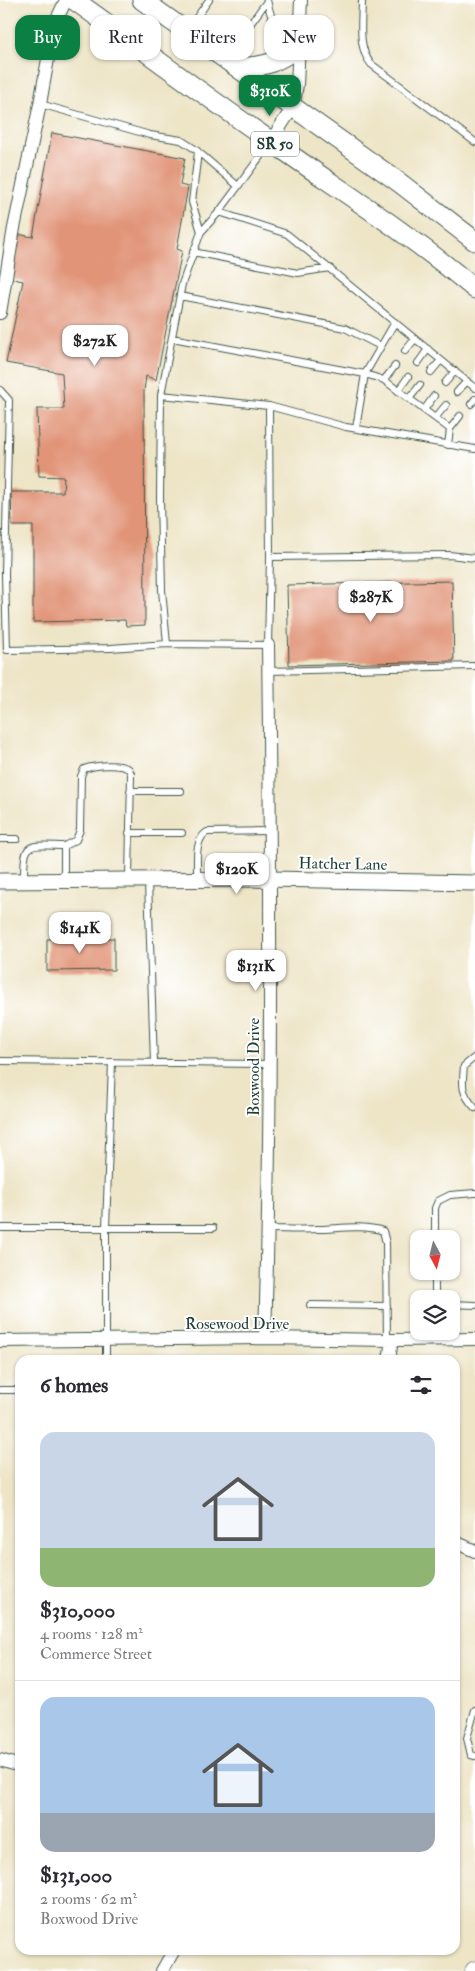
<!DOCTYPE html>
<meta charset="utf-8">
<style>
:root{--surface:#fff;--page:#f7f7f7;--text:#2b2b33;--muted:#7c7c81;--line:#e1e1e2;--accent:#0b8043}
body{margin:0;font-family:"IM FELL Double Pica",serif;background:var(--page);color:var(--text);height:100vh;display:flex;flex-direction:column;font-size:19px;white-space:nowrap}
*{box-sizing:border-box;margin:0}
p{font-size:16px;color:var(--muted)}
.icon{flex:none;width:28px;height:28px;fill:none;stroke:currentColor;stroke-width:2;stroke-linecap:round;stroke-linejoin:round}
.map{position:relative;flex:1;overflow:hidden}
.details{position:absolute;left:15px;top:1355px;width:445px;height:600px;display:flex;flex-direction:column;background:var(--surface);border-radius:15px;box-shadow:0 1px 4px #0004}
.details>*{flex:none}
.banner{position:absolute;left:15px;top:15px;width:445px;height:45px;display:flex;gap:10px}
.needle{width:32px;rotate:173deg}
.tools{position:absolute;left:410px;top:1230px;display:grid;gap:10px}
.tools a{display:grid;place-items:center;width:50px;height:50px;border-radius:10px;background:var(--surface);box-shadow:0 1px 4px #0004;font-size:25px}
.price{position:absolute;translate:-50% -42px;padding:0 11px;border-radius:10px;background:#fff;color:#222;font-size:16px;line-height:32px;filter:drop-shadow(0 1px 2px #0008)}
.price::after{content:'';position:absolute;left:50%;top:30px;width:15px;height:11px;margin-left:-8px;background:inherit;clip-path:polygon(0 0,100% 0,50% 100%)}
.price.current{background:var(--accent);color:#fff}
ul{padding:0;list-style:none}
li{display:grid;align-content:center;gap:10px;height:265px;padding:0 25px}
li+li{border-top:1px solid var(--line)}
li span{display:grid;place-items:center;height:155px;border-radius:15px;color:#555}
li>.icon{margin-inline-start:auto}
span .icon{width:90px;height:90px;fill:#fffc;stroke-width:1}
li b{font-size:21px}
h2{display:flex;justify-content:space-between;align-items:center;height:60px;padding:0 25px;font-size:21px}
.chip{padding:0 18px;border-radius:15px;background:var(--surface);box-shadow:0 1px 4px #0004;font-size:18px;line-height:45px}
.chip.current{background:var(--accent);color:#fff}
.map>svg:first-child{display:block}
</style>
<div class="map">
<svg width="475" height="1971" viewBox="0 0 475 1971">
<rect width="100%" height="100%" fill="#fff"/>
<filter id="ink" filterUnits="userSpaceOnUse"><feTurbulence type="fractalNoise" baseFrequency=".02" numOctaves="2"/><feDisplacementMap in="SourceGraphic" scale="10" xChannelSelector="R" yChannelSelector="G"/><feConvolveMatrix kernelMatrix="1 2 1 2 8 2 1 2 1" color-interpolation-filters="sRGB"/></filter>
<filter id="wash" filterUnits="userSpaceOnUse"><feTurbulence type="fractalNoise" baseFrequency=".0096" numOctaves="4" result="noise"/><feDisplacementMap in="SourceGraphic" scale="20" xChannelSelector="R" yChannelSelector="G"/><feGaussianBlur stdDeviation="1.12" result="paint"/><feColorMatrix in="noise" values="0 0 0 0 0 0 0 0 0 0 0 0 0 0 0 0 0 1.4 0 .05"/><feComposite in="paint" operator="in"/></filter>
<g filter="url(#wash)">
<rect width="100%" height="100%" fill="#eee5c7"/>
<g id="blocks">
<!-- building -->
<path fill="#e19478" d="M52,133L185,158L180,185L188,187L177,249L182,251L156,380L146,376L144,391L145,625L126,626L125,620L33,622V526H12L11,492H63L64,477L39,476L37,409H64L62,373L6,363L23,281L9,278L17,234L33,237Z
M452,581L454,661L289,665L287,585Z
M114,938V970L47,971V939Z"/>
</g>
</g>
<g filter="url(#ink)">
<use href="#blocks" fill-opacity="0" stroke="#3e564a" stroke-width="1"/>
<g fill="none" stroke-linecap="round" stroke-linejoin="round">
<!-- service casing -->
<g stroke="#3e564a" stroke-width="8">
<path id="service" d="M267,0C273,27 274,27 300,33
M362,0C362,21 357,47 371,64L475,142
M187,31L209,0
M227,56L267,1
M40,104L150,135L181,140L195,149L238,186
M271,142L219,212L287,234L475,388
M198,152L192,202L201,232
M219,212L201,232L182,284L161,395L160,498L162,590L167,644L268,645L270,557L449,555L475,558
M193,252L298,273L330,268
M180,296L345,328L380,346
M172,338L365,374L395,322
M405,351L415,339
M418,363L428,349
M431,372L441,360
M384,380L395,366
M445,383L455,371
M0,390L9,400L5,574L7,650L111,648L167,644
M398,391L408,377
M457,392L467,381
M161,395L269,406L346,427L475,449
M409,399L420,385
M471,404L475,399
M269,406L270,557
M424,410L434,396
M435,418L450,429
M356,428L365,374L384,380L435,418L446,405
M448,445L450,429L460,416
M268,671L475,666
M130,791H181
M129,833H182
M0,839H17
M64,879V846L76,840L80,830L81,776L84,769C96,765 118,763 129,769L131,774L129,879
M197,879C198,864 193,841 207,832L270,831
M24,881C24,841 26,845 64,846
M148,881L154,1063
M475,1057L464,1066C462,1086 461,1093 475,1108
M0,1061L269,1064
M0,1228H213
M268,1229C284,1229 300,1230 316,1229C338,1229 361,1224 383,1231L386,1243L387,1340
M435,1239V1208L438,1201L450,1195L475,1193
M435,1299V1271
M451,1304L475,1305
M310,1305L387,1306
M106,1360V1228L112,1062
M0,1390H20
M475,1710L467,1738L471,1755L475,1756"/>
</g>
<!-- minor casing -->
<g stroke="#3e564a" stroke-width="14">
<path id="minor" d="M271,141L293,107L297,85L301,0
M0,313L14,228L40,104L54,25L66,0
M265,1338C272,1107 271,876 268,645
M0,1341L265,1338L392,1340L475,1339
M389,1360L392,1340
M455,1542L475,1551
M0,1760L20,1766
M162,1971L174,1950"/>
</g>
<!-- tertiary casing -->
<g stroke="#3e564a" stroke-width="17">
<path id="tertiary" d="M0,881L270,879L475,883"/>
</g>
<!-- secondary casing -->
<g stroke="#3e564a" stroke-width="19">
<path id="secondary" d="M474,1971L475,1970"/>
</g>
<!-- primary casing -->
<g stroke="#3e564a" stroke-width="21">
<path id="primary" d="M74,0C140,47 205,96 272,142C340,190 411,235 475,289
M142,0L400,183L475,241
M237,67C265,68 277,62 300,46"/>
</g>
<!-- service -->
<use href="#service" stroke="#fff" stroke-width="6"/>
<!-- minor -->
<use href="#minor" stroke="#fff" stroke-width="12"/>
<!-- tertiary -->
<use href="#tertiary" stroke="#fff" stroke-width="15"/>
<!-- secondary -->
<use href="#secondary" stroke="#fff" stroke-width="18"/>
<!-- primary -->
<use href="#primary" stroke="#fff" stroke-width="19"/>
</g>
</g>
<g text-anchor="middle" stroke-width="4" stroke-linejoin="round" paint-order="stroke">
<!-- shield labels -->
<rect fill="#fff" stroke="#627771" stroke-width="1" x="251" y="131.5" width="48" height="25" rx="4"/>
<g font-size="15" font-weight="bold" fill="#1f3d34">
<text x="275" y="149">SR 50</text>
</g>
<!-- street labels -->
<g font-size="16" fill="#1f3d34" stroke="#fff">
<text transform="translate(343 863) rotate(1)" y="6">Hatcher Lane</text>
<text transform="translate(253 1067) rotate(-90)" y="6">Boxwood Drive</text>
<text x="237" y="1329">Rosewood Drive</text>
</g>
</g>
</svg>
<div class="tools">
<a><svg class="needle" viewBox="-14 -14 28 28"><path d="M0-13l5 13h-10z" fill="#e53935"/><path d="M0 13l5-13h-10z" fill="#7c7c81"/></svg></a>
<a><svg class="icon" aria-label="layers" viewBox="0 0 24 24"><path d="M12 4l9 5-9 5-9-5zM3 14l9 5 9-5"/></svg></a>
</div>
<b class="price current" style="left:270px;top:117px">$310K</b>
<b class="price" style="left:95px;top:367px">$272K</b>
<b class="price" style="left:371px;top:623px">$287K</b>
<b class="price" style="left:237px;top:895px">$120K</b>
<b class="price" style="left:80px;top:954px">$141K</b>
<b class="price" style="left:256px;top:992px">$131K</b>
<div class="banner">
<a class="chip current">Buy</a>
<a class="chip">Rent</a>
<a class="chip">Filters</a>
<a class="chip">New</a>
</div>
<section class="details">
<h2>6 homes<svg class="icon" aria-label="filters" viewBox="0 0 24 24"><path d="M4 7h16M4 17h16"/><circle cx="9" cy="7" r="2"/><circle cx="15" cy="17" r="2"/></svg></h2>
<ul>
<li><span style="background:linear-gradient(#c9d6e8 75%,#8fb573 0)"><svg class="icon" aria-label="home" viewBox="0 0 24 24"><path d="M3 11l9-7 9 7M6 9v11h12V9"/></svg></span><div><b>$310,000</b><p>4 rooms · 128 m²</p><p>Commerce Street</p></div></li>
<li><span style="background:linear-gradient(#a9c7e8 75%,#9aa5b1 0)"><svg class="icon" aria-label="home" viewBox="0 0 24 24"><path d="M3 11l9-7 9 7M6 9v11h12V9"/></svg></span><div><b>$131,000</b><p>2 rooms · 62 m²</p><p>Boxwood Drive</p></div></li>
</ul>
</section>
</div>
